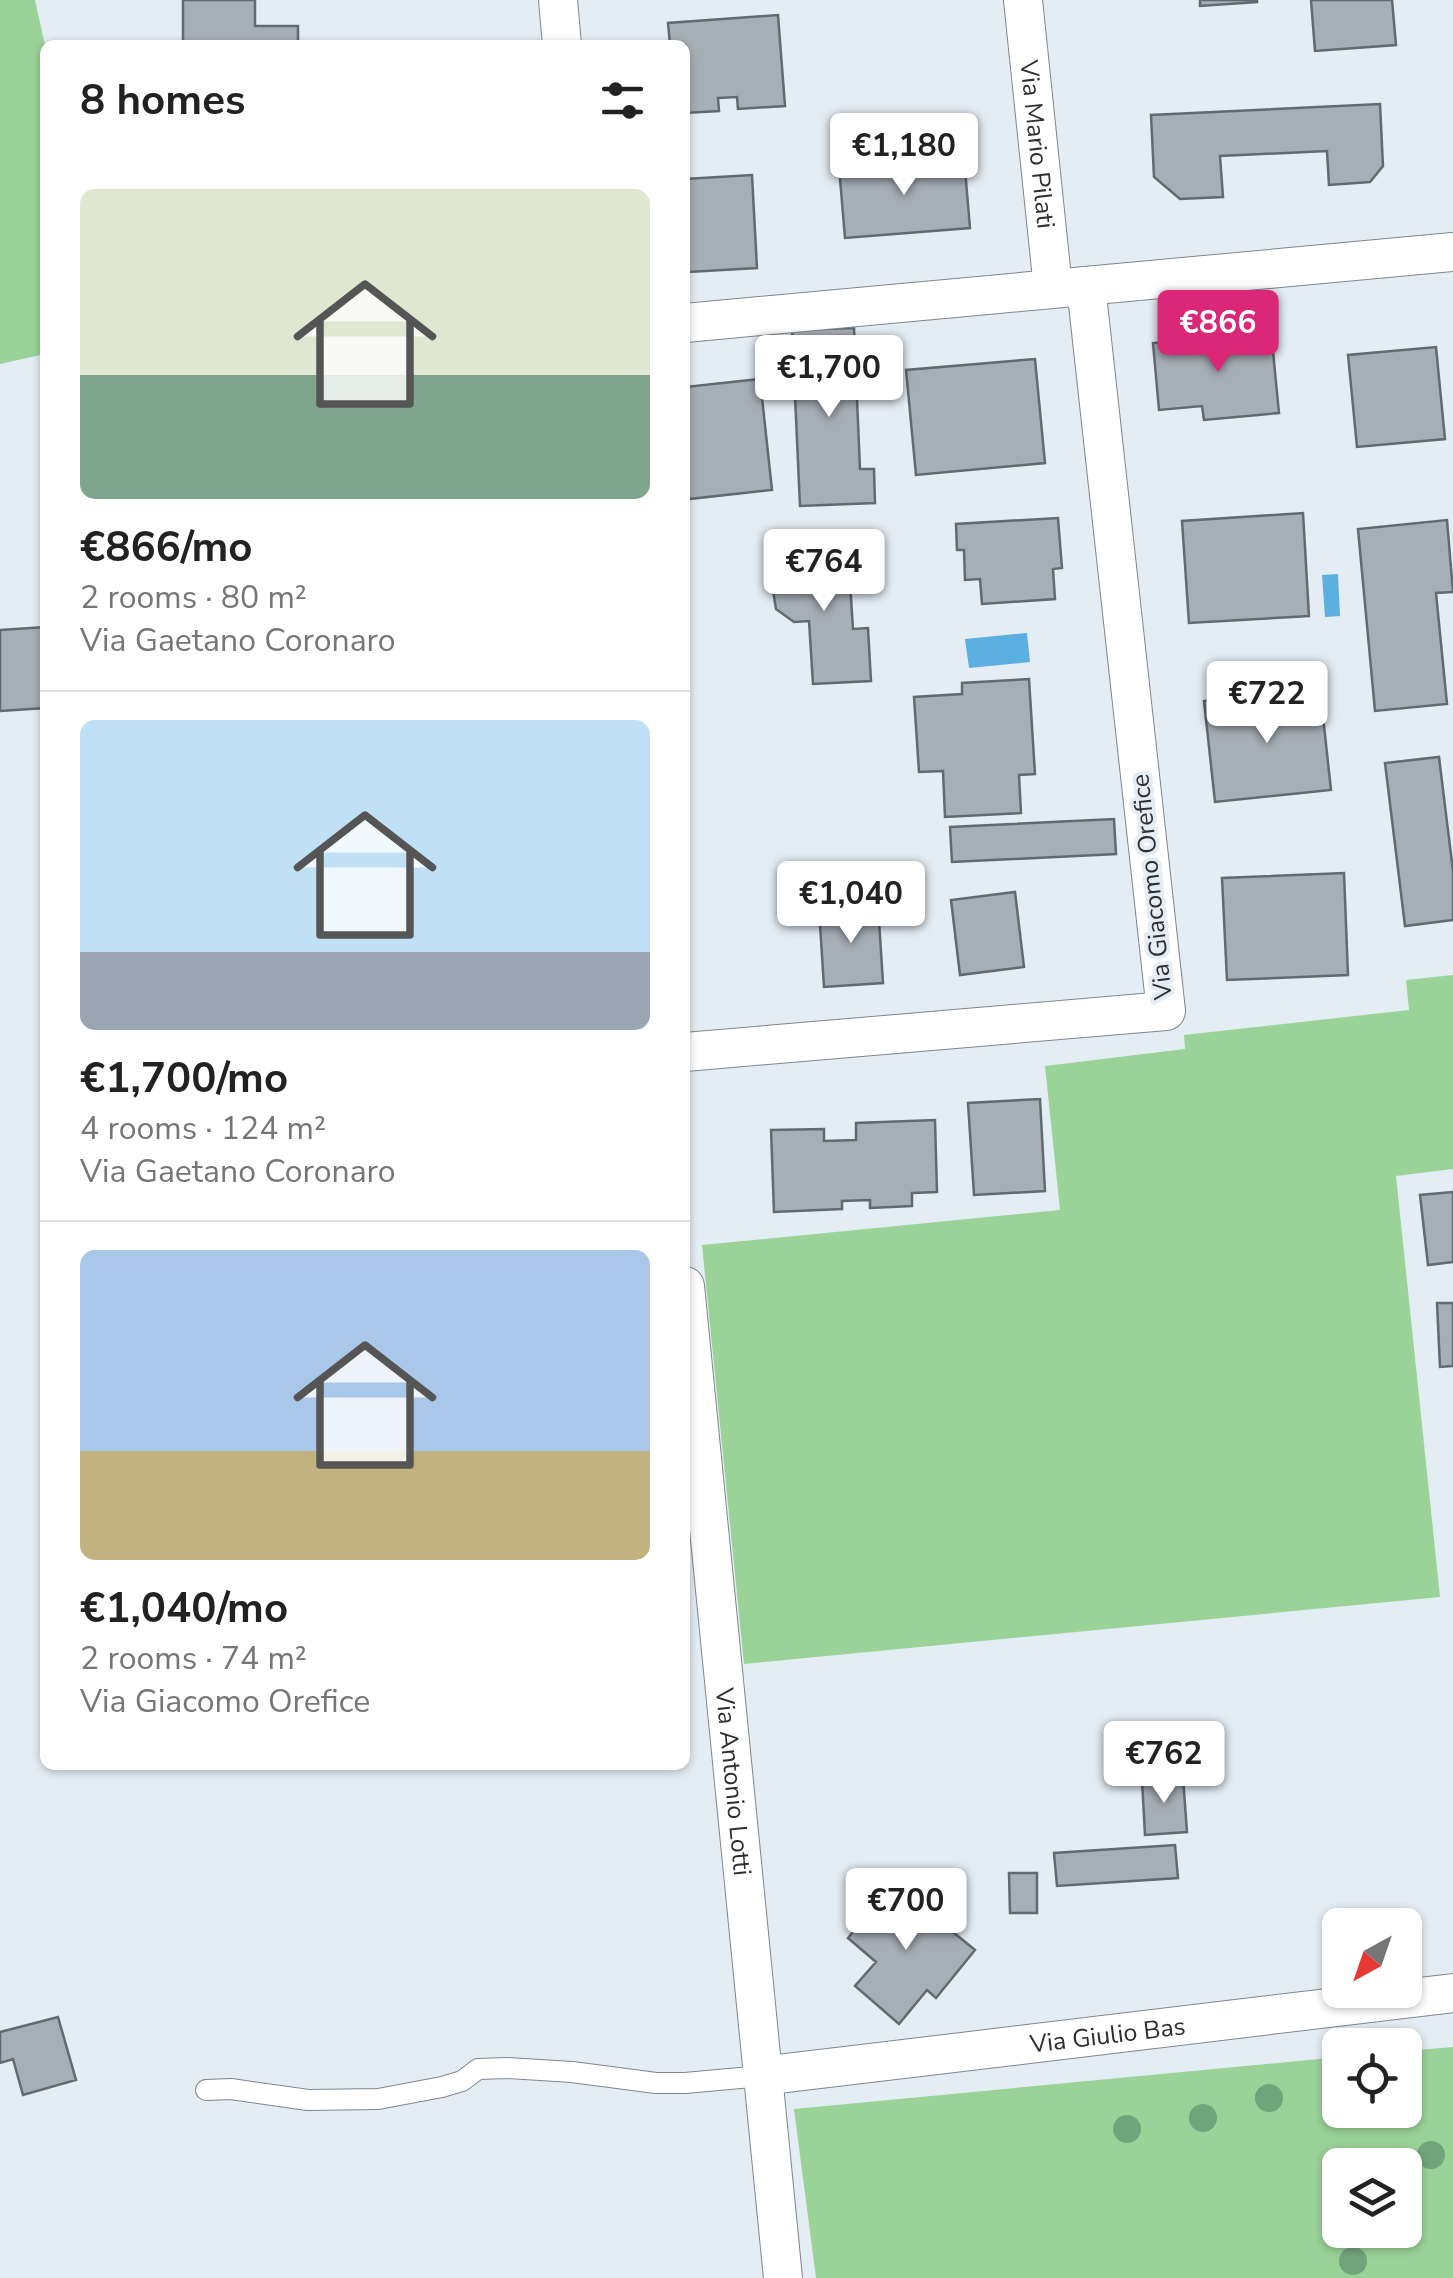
<!DOCTYPE html>
<meta charset="utf-8">
<style>
:root{--surface:#fff;--page:#f6f6f6;--text:#222;--muted:#767676;--line:#e0e0e0;--accent:#db2777}
body{margin:0;font-family:"Nunito Sans",sans-serif;background:var(--page);color:var(--text);height:100vh;display:flex;flex-direction:column;font-size:38px;white-space:nowrap}
*{box-sizing:border-box;margin:0}
p{font-size:32px;color:var(--muted)}
.icon{flex:none;width:55px;height:55px;fill:none;stroke:currentColor;stroke-width:2;stroke-linecap:round;stroke-linejoin:round}
.map{position:relative;flex:1;overflow:hidden}
.details{position:absolute;left:40px;top:40px;width:650px;height:1730px;display:flex;flex-direction:column;background:var(--surface);border-radius:15px;box-shadow:0 2px 8px #0004}
.details>*{flex:none}
.needle{width:65px;rotate:220deg}
.tools{position:absolute;left:1322px;top:1908px;display:grid;gap:20px}
.tools a{display:grid;place-items:center;width:100px;height:100px;border-radius:15px;background:var(--surface);box-shadow:0 2px 8px #0004;font-size:50px}
.price{position:absolute;translate:-50% -85px;padding:0 22px;border-radius:10px;background:#fff;color:#222;font-size:32px;line-height:65px;filter:drop-shadow(0 2px 5px #0008)}
.price::after{content:'';position:absolute;left:50%;top:60px;width:30px;height:22px;margin-left:-15px;background:inherit;clip-path:polygon(0 0,100% 0,50% 100%)}
.price.selected{background:var(--accent);color:#fff}
ul{padding:0;list-style:none}
li{display:grid;align-content:center;gap:20px;height:530px;padding:0 40px}
li+li{border-top:2px solid var(--line)}
li span{display:grid;place-items:center;height:310px;border-radius:15px;color:#555}
li>.icon{margin-inline-start:auto}
span .icon{width:180px;height:180px;fill:#fffc;stroke-width:1}
li b{font-size:42px}
h2{display:flex;justify-content:space-between;align-items:center;height:120px;padding:0 40px;font-size:42px}
.map>svg:first-child{display:block}
</style>
<div class="map">
<svg width="1453" height="2278" viewBox="0 0 1453 2278">
<rect width="100%" height="100%" fill="#e4edf4"/>
<!-- green -->
<path fill="#9ad397" fill-rule="evenodd" d="M0,0H35L45,45V354L0,364Z
M1453,975V1169L1396,1176L1440,1597L744,1664L702,1245L1060,1210L1045,1066L1185,1049L1184,1035L1409,1010L1406,980Z
M1453,2047V2278H816L794,2109L1340,2057V2110H1405V2051ZM1340,2165H1405V2230H1340Z"/>
<!-- water -->
<path fill="#5bb0df" d="M1338,574L1340,616L1325,617L1322,575Z
M1027,633L1030,662L969,668L965,639Z"/>
<!-- building -->
<path fill="#a7afb6" stroke="#626a70" stroke-width="2.5" d="M183,0H255V26H298V45H183Z
M1200,0H1257V2L1200,6Z
M1311,0H1392L1396,45L1315,51Z
M778,15L785,106L738,109L737,97L718,98L719,111L685,113V45H670L668,23Z
M1380,104L1383,166L1370,182L1329,185L1327,151L1220,156L1223,197L1180,199L1154,177L1151,115Z
M964,157L970,228L845,238L839,167Z
M752,175L757,268L689,272L685,179Z
M854,328L860,469H874L875,503L800,506L792,330Z
M1271,331L1279,413L1204,420L1202,406L1159,410L1153,343Z
M1436,347L1445,439L1357,447L1348,355Z
M1035,359L1045,463L916,475L906,370Z
M760,379L772,490L689,499L685,465V387Z
M1303,513L1309,616L1189,623L1182,521Z
M1058,518L1062,568L1053,569L1055,599L982,604L980,579L965,580L964,550H957L956,524Z
M1447,520L1453,592L1436,593L1447,704L1375,711L1358,529Z
M822,546L849,567L853,629L868,628L871,681L813,684L809,621L794,622L776,609L771,578L794,548Z
M45,627V708L0,711V630Z
M1029,679L1035,774L1019,775L1021,813L945,817L943,771L919,772L914,697L962,694V683Z
M1320,689L1331,790L1215,802L1204,701Z
M1439,757L1453,871V920L1405,926L1385,763Z
M1114,819L1116,854L952,862L950,827Z
M1344,873L1348,975L1227,980L1222,878Z
M1015,892L1024,967L960,975L951,900Z
M878,905L883,983L824,987L819,909Z
M1040,1099L1045,1191L974,1195L968,1103Z
M935,1120L937,1192L912,1193V1206L870,1208V1200L842,1201V1209L774,1212L771,1130L824,1129V1141L856,1140V1123Z
M1453,1192V1262L1428,1265L1420,1195Z
M1437,1303H1453V1366L1440,1367Z
M1183,1777L1187,1832L1145,1835L1142,1780Z
M1175,1845L1178,1878L1057,1886L1054,1853Z
M1009,1873H1037V1913H1010Z
M893,1883L975,1950L936,1998L927,1990L899,2024L855,1986L876,1962L848,1938Z
M58,2017L76,2080L23,2095L13,2059L0,2063V2032Z"/>
<g fill="none" stroke-linecap="round" stroke-linejoin="round">
<!-- lane casing -->
<g stroke="#7f878e" stroke-width="22">
<path id="lane" d="M206,2090L231,2089L308,2100L378,2099L442,2087L462,2081L478,2069L507,2068L572,2072L656,2083H685L762,2076"/>
</g>
<!-- street casing -->
<g stroke="#7f878e" stroke-width="40">
<g id="street">
<path d="M558,0L562,45"/>
<path id="s1" d="M1023,0L1053,288"/>
<path d="M685,323L1453,252"/>
<path d="M685,1052L1166,1011L1086,286"/>
<path id="s2" d="M685,1286L783,2278"/>
<path id="s3" d="M762,2076L1453,1993"/>
</g>
</g>
<!-- lane -->
<use href="#lane" stroke="#fff" stroke-width="20"/>
<!-- street -->
<use href="#street" stroke="#fff" stroke-width="38"/>
</g>
<!-- trees -->
<g fill="#72a47b">
<circle cx="1269" cy="2098" r="14"/>
<circle cx="1203" cy="2118" r="14"/>
<circle cx="1127" cy="2129" r="14"/>
<circle cx="1431" cy="2155" r="14"/>
<circle cx="1353" cy="2261" r="14"/>
</g>
<g text-anchor="middle" stroke-width="8" stroke-linejoin="round" paint-order="stroke">
<!-- street labels -->
<g font-size="25" fill="#2c2f32" stroke="#e4edf4">
<text dy="9" stroke="none"><textPath href="#s1" startOffset="145">Via Mario Pilati</textPath></text>
<text transform="translate(1151 887) rotate(-96)" y="9">Via Giacomo Orefice</text>
<text dy="9" stroke="none"><textPath href="#s2" startOffset="498">Via Antonio Lotti</textPath></text>
<text dy="9" stroke="none"><textPath href="#s3" startOffset="348">Via Giulio Bas</textPath></text>
</g>
</g>
</svg>
<div class="tools">
<a><svg class="needle" viewBox="-14 -14 28 28"><path d="M0-13l5 13h-10z" fill="#e53935"/><path d="M0 13l5-13h-10z" fill="#767676"/></svg></a>
<a><svg class="icon" aria-label="locate" viewBox="0 0 24 24"><circle cx="12" cy="12" r="6"/><path d="M12 2v4M12 18v4M2 12h4M18 12h4"/></svg></a>
<a><svg class="icon" aria-label="layers" viewBox="0 0 24 24"><path d="M12 4l9 5-9 5-9-5zM3 14l9 5 9-5"/></svg></a>
</div>
<b class="price" style="left:904px;top:198px">€1,180</b>
<b class="price selected" style="left:1218px;top:375px">€866</b>
<b class="price" style="left:829px;top:420px">€1,700</b>
<b class="price" style="left:824px;top:614px">€764</b>
<b class="price" style="left:1267px;top:746px">€722</b>
<b class="price" style="left:851px;top:946px">€1,040</b>
<b class="price" style="left:1164px;top:1806px">€762</b>
<b class="price" style="left:906px;top:1953px">€700</b>
<section class="details">
<h2>8 homes<svg class="icon" aria-label="filters" viewBox="0 0 24 24"><path d="M4 7h16M4 17h16"/><circle cx="9" cy="7" r="2"/><circle cx="15" cy="17" r="2"/></svg></h2>
<ul>
<li><span style="background:linear-gradient(#dfe7d0 60%,#7fa58c 0)"><svg class="icon" aria-label="home" viewBox="0 0 24 24"><path d="M3 11l9-7 9 7M6 9v11h12V9"/></svg></span><div><b>€866/mo</b><p>2 rooms · 80 m²</p><p>Via Gaetano Coronaro</p></div></li>
<li><span style="background:linear-gradient(#bfe0f5 75%,#9aa5b1 0)"><svg class="icon" aria-label="home" viewBox="0 0 24 24"><path d="M3 11l9-7 9 7M6 9v11h12V9"/></svg></span><div><b>€1,700/mo</b><p>4 rooms · 124 m²</p><p>Via Gaetano Coronaro</p></div></li>
<li><span style="background:linear-gradient(#a9c7e8 65%,#c2b280 0)"><svg class="icon" aria-label="home" viewBox="0 0 24 24"><path d="M3 11l9-7 9 7M6 9v11h12V9"/></svg></span><div><b>€1,040/mo</b><p>2 rooms · 74 m²</p><p>Via Giacomo Orefice</p></div></li>
</ul>
</section>
</div>
